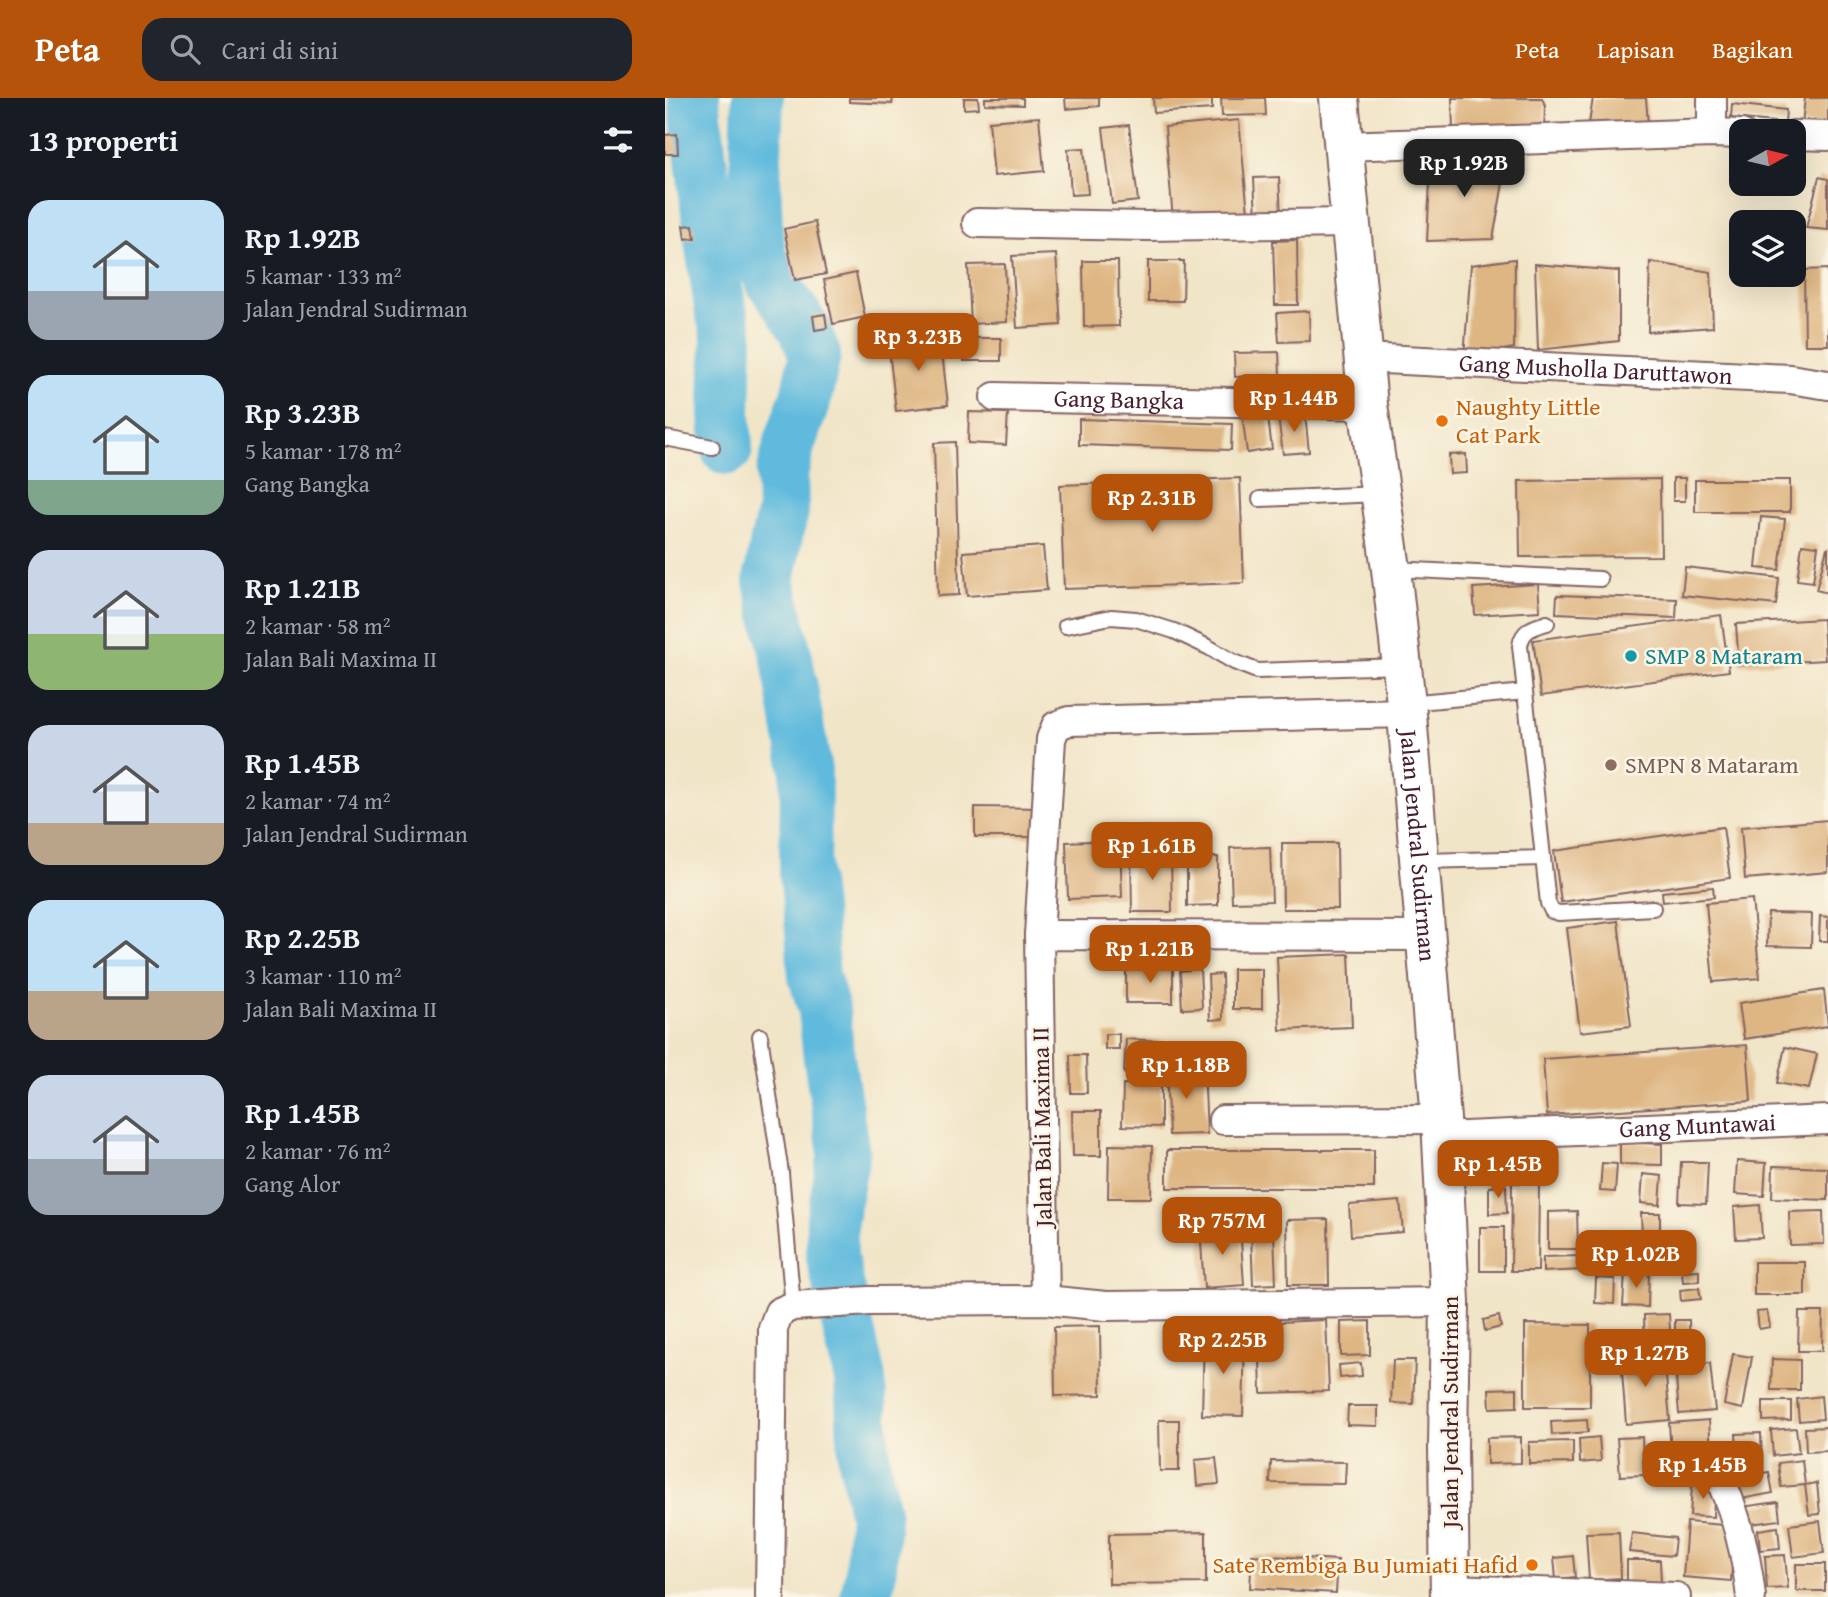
<!DOCTYPE html>
<html lang="id">
<meta charset="utf-8">
<style>
:root{--surface:#171b24;--page:#20242c;--text:#f1f3f6;--muted:#9ea1a6;--accent:#b45309}
body{margin:0;font-family:"Gentium Book Plus",serif;background:var(--page);color:var(--text);height:100vh;display:flex;flex-direction:column;font-size:26px;white-space:nowrap}
*{box-sizing:border-box;margin:0}
p{font-size:23px;color:var(--muted)}
.icon{flex:none;width:38px;height:38px;fill:none;stroke:currentColor;stroke-width:2;stroke-linecap:round;stroke-linejoin:round}
.map{position:relative;flex:1;overflow:hidden}
.drawer{display:flex;flex-direction:column;background:var(--surface);width:665px}
.drawer>*{flex:none}
.needle{width:46px;rotate:82deg}
.tools{position:absolute;left:1064px;top:21px;display:grid;gap:14px}
.tools a{display:grid;place-items:center;width:77px;height:77px;border-radius:14px;background:var(--surface);box-shadow:0 7px 28px #0002;font-size:35px}
.price{position:absolute;translate:-50% -60px;padding:0 16px;border-radius:14px;background:var(--accent);color:#fff;font-size:23px;line-height:46px;filter:drop-shadow(0 2px 4px #0008)}
.price::after{content:'';position:absolute;left:50%;top:42px;width:21px;height:16px;margin-left:-10px;background:inherit;clip-path:polygon(0 0,100% 0,50% 100%)}
.price.on{background:#222;color:#fff}
ul{padding:0;list-style:none}
li{display:flex;align-items:center;gap:21px;height:175px;padding:0 28px}
li span{display:grid;place-items:center;flex:none;width:196px;height:140px;border-radius:21px;color:#555}
li>.icon{margin-inline-start:auto}
span .icon{width:84px;height:84px;fill:#fffc;stroke-width:1}
li b{font-size:30px}
h2{display:flex;justify-content:space-between;align-items:center;height:84px;padding:0 28px;font-size:30px}
header{display:flex;align-items:center;gap:42px;box-sizing:border-box;height:98px;padding:0 35px;background:var(--accent);color:#fff}
header strong{font-size:33px}
nav{display:flex;gap:38px;margin-inline-start:auto;font-size:24px}
.search{width:490px;height:63px;background:var(--page);display:flex;align-items:center;gap:18px;box-sizing:border-box;padding:0 24px;border-radius:21px;color:var(--muted);font-size:26px}
main{display:flex;flex:1;min-height:0}
.map>svg:first-child{display:block}
</style>
<header>
<strong>Peta</strong>
<div class="search"><svg class="icon" aria-label="search" viewBox="0 0 24 24"><circle cx="10" cy="10" r="6"/><path d="M15 15l6 6"/></svg>Cari di sini</div>
<nav><a>Peta</a><a>Lapisan</a><a>Bagikan</a></nav>
</header>
<main>
<section class="drawer">
<h2>13 properti<svg class="icon" aria-label="filters" viewBox="0 0 24 24"><path d="M4 7h16M4 17h16"/><circle cx="9" cy="7" r="2"/><circle cx="15" cy="17" r="2"/></svg></h2>
<ul>
<li><span style="background:linear-gradient(#bfe0f5 65%,#9aa5b1 0)"><svg class="icon" aria-label="home" viewBox="0 0 24 24"><path d="M3 11l9-7 9 7M6 9v11h12V9"/></svg></span><div><b>Rp 1.92B</b><p>5 kamar · 133 m²</p><p>Jalan Jendral Sudirman</p></div></li>
<li><span style="background:linear-gradient(#bfe0f5 75%,#7fa58c 0)"><svg class="icon" aria-label="home" viewBox="0 0 24 24"><path d="M3 11l9-7 9 7M6 9v11h12V9"/></svg></span><div><b>Rp 3.23B</b><p>5 kamar · 178 m²</p><p>Gang Bangka</p></div></li>
<li><span style="background:linear-gradient(#c9d6e8 60%,#8fb573 0)"><svg class="icon" aria-label="home" viewBox="0 0 24 24"><path d="M3 11l9-7 9 7M6 9v11h12V9"/></svg></span><div><b>Rp 1.21B</b><p>2 kamar · 58 m²</p><p>Jalan Bali Maxima II</p></div></li>
<li><span style="background:linear-gradient(#c9d6e8 70%,#b9a48a 0)"><svg class="icon" aria-label="home" viewBox="0 0 24 24"><path d="M3 11l9-7 9 7M6 9v11h12V9"/></svg></span><div><b>Rp 1.45B</b><p>2 kamar · 74 m²</p><p>Jalan Jendral Sudirman</p></div></li>
<li><span style="background:linear-gradient(#bfe0f5 65%,#b9a48a 0)"><svg class="icon" aria-label="home" viewBox="0 0 24 24"><path d="M3 11l9-7 9 7M6 9v11h12V9"/></svg></span><div><b>Rp 2.25B</b><p>3 kamar · 110 m²</p><p>Jalan Bali Maxima II</p></div></li>
<li><span style="background:linear-gradient(#c9d6e8 60%,#9aa5b1 0)"><svg class="icon" aria-label="home" viewBox="0 0 24 24"><path d="M3 11l9-7 9 7M6 9v11h12V9"/></svg></span><div><b>Rp 1.45B</b><p>2 kamar · 76 m²</p><p>Gang Alor</p></div></li>
</ul>
</section>
<div class="map">
<svg width="1163" height="1499" viewBox="0 0 1163 1499">
<rect width="100%" height="100%" fill="#fcf5e5"/>
<filter id="ink" filterUnits="userSpaceOnUse"><feTurbulence type="fractalNoise" baseFrequency=".0143" numOctaves="2"/><feDisplacementMap in="SourceGraphic" scale="14" xChannelSelector="R" yChannelSelector="G"/><feConvolveMatrix kernelMatrix="1 2 1 2 8 2 1 2 1" color-interpolation-filters="sRGB"/></filter>
<filter id="wash" filterUnits="userSpaceOnUse"><feTurbulence type="fractalNoise" baseFrequency=".00686" numOctaves="4" result="noise"/><feDisplacementMap in="SourceGraphic" scale="28" xChannelSelector="R" yChannelSelector="G"/><feGaussianBlur stdDeviation="1.57" result="paint"/><feColorMatrix in="noise" values="0 0 0 0 0 0 0 0 0 0 0 0 0 0 0 0 0 1.4 0 .05"/><feComposite in="paint" operator="in"/></filter>
<g filter="url(#wash)">
<rect width="100%" height="100%" fill="#f1e5c8"/>
<g fill="none" stroke-linecap="round" stroke-linejoin="round">
<!-- river -->
<path stroke="#5fbadd" stroke-width="52" d="M29,0L46,149L55,209L62,237L60,315L62,351
M93,0L90,81L92,134L95,156L105,181L129,215L140,232L150,257L141,299L125,344L117,376L118,413L111,442L104,483L122,561L141,673L140,776L145,819L149,878L159,912L164,960L179,1055L167,1121V1159L195,1281L199,1361L210,1419L205,1478L201,1499"/>
</g>
<g id="blocks">
<!-- building -->
<path fill="#deb683" d="M184,0H228L227,6L184,4Z
M299,0H313L314,10L299,11Z
M320,0H358V7L320,6Z
M400,0H434V8L401,11Z
M488,0H547V11L489,15Z
M556,0H600L601,17L557,18Z
M787,0H877L880,7L879,35L788,33Z
M928,0H981L983,26L923,32Z
M1140,0H1163V28L1137,26Z
M1067,6L1121,12L1120,25L1066,20Z
M374,19L379,73L329,78L324,23Z
M574,22L583,115L508,122L500,29Z
M464,27L473,103L447,106L438,30Z
M12,36L13,56H0V37Z
M419,50L423,96L406,97L403,51Z
M766,62L842,63L828,141L762,143Z
M614,79L616,118L591,119L589,80Z
M1154,79L1163,81V132L1141,130Z
M1086,116L1130,119V124H1085Z
M150,124L161,176L130,182L119,131Z
M28,127L30,140L20,141L18,128Z
M632,142L633,207H610L608,143Z
M391,156L396,227L352,230L347,158Z
M850,161L849,250L799,259L806,167Z
M418,163H453L454,228L419,229Z
M483,163H519L518,203H483Z
M985,164L1046,174L1048,229L983,234Z
M340,166L342,224L306,226L303,167Z
M870,166L954,173V243L873,252Z
M1163,171V247H1140L1139,172Z
M191,175L200,219L168,226L159,182Z
M644,213L645,243L614,244L612,215Z
M160,216L162,230L150,232L148,218Z
M275,236L283,307L231,313L223,243Z
M298,240H336V263H299Z
M614,254L615,277L570,279L569,255Z
M602,312L607,351L582,355L577,315Z
M304,314L343,315L341,347L303,345Z
M640,316L644,354L618,356L613,319Z
M414,321L567,326L566,352L414,347Z
M290,344L294,497L273,498L269,345Z
M801,356L802,375L785,376L784,357Z
M575,380L579,485L399,491L395,387Z
M1008,380H1020V403H1008Z
M995,381L996,458L855,459L854,383Z
M1030,382H1125V414H1030Z
M1096,419L1120,421L1114,472L1091,470Z
M1137,446L1153,448L1148,484L1132,482Z
M378,448L382,492L302,498L298,454Z
M1162,450H1163V495L1151,492Z
M1020,469L1114,480L1111,507L1017,497Z
M873,486L875,513L810,517L808,490Z
M892,497L1012,501L1011,520L891,515Z
M1056,517L1064,573L876,598L868,542Z
M1158,521L1160,562L1074,567L1071,526Z
M310,709L375,710V739H310Z
M1163,722V774L1080,781L1076,729Z
M1058,729L1065,780L896,804L889,753Z
M455,742L457,799L403,801L401,744Z
M617,745H672L673,811H618Z
M605,749L607,803L567,804L565,750Z
M506,753L507,814H467L466,754Z
M553,759V807L522,808V760Z
M1048,789L1049,799L998,804L997,794Z
M1087,801L1095,880L1048,884L1041,805Z
M1103,815L1147,816L1146,849L1102,848Z
M1155,818L1163,819V843H1154Z
M953,823L966,928L915,934L902,830Z
M684,856L687,929L615,932L612,859Z
M461,868H508V905H461Z
M535,871L537,910L517,911L515,873Z
M568,871H597V911H568Z
M557,876L558,921L545,922L543,877Z
M1159,892L1163,928L1079,941L1074,905Z
M440,936H454V951H440Z
M461,941L497,943L496,977L459,975Z
M1082,947L1086,1003L882,1017L878,961Z
M1120,949L1152,956L1144,991L1112,985Z
M506,952H530L531,962H506Z
M405,957H421L422,995H406Z
M539,969L542,1036L504,1037L501,970Z
M458,986L496,987V1029L457,1028Z
M407,1013H436V1058H408Z
M955,1044L997,1046V1067L955,1066Z
M444,1047L487,1048L486,1100H443Z
M834,1051H879V1080H834Z
M502,1052H709V1090H502Z
M1072,1063L1101,1065L1099,1098L1070,1096Z
M1016,1064H1043L1041,1106L1014,1105Z
M937,1065L952,1066L950,1094L935,1093Z
M1108,1068L1163,1070V1102L1107,1100Z
M978,1076L997,1078L995,1107L976,1105Z
M847,1085H874L873,1173H846Z
M841,1088L842,1115L824,1116V1089Z
M735,1103L738,1134L686,1138L684,1107Z
M1095,1107L1097,1140L1071,1141L1069,1109Z
M912,1113L913,1151H883V1114Z
M1158,1113L1159,1146L1125,1147L1124,1114Z
M976,1115H995V1138H977Z
M663,1121L664,1187H623L622,1122Z
M575,1128L579,1187L539,1190L535,1130Z
M815,1129H839V1173H815Z
M586,1135H609L611,1186L588,1187Z
M961,1145L991,1146L990,1168L961,1166Z
M1022,1145L1025,1164L1010,1166L1007,1147Z
M917,1158V1172L878,1174V1159Z
M1089,1164H1140V1197H1089Z
M1034,1172V1183L1018,1184L1017,1173Z
M960,1174L984,1175L983,1209L958,1208Z
M931,1180L950,1181L949,1206L930,1205Z
M1034,1190L1036,1201L1016,1203L1015,1192Z
M1102,1213L1105,1229L1094,1231L1092,1214Z
M1134,1214H1158L1157,1253H1133Z
M1004,1216L1006,1249L980,1251L979,1217Z
M834,1218L836,1229L820,1233L818,1222Z
M661,1222L664,1293L596,1295L594,1225Z
M1010,1222H1024L1025,1251H1010Z
M705,1223V1257L676,1258V1224Z
M860,1226L925,1227V1309H860Z
M435,1228L436,1297L390,1298L389,1229Z
M539,1237L580,1238L578,1318L537,1317Z
M1068,1256L1087,1259L1078,1311L1059,1307Z
M999,1257L1005,1322L961,1326L956,1260Z
M1107,1261L1135,1262V1292H1106Z
M728,1262H750L748,1306L726,1305Z
M696,1265L697,1278L675,1280L674,1267Z
M1045,1265L1050,1313L1014,1316L1010,1268Z
M852,1290V1309L825,1310L824,1291Z
M1156,1298L1158,1321L1134,1323L1132,1301Z
M1098,1303H1126V1322L1098,1323Z
M683,1308H713V1328L682,1327Z
M494,1322H514V1373H495Z
M922,1322L923,1334L887,1337L886,1324Z
M1044,1322L1046,1353L1006,1356L1004,1325Z
M1163,1329V1353L1141,1354L1140,1330Z
M1131,1330L1134,1355L1108,1358L1106,1332Z
M1096,1335L1097,1368L1073,1369L1071,1336Z
M856,1339V1365L822,1366V1340Z
M934,1339L936,1363L915,1365L914,1341Z
M977,1339L979,1377L955,1378L952,1340Z
M908,1343V1365L864,1366V1344Z
M551,1360L554,1386L532,1388L530,1362Z
M1137,1362L1140,1387L1116,1389L1113,1365Z
M606,1363L681,1364L680,1386L605,1385Z
M1104,1374L1108,1395L1070,1402L1066,1381Z
M1152,1385L1155,1416L1144,1417L1140,1387Z
M1027,1387L1050,1388L1048,1419L1025,1418Z
M1113,1404L1115,1422L1078,1427L1076,1409Z
M1155,1423L1159,1455L1128,1459L1124,1427Z
M1022,1424L1070,1428L1066,1483L1018,1479Z
M1113,1429L1115,1450L1095,1452L1093,1432Z
M541,1434V1485L444,1486V1436Z
M954,1434L956,1480L924,1482L921,1435Z
M967,1435L1010,1440L1008,1458L964,1454Z
M587,1457L673,1462L671,1495L585,1490Z
M1120,1457L1123,1490L1102,1491L1100,1458Z
M908,1458L910,1479L891,1481L889,1460Z
M962,1462H995L996,1485H962Z
M1131,1466H1160V1493H1131Z"/>
</g>
</g>
<g filter="url(#ink)">
<use href="#blocks" fill-opacity="0" stroke="#846462" stroke-width="2"/>
<g fill="none" stroke-linecap="round" stroke-linejoin="round">
<!-- lane casing -->
<g stroke="#846462" stroke-width="18">
<path id="lane" d="M0,340L47,349
M595,401L715,396
M728,471L935,481
M882,525C868,529 857,532 855,548L883,805L887,813L894,815L988,810
M401,528L446,519L471,521L509,533L543,549L569,564L592,573L735,568
M743,605L860,594
M757,763L878,760
M95,938L116,1075L128,1208"/>
</g>
<!-- street casing -->
<g stroke="#846462" stroke-width="32">
<g id="street">
<path d="M1047,35V0"/>
<path d="M1129,37L1163,38"/>
<path d="M678,48L1047,35L1076,36"/>
<path d="M312,125L482,128L685,125"/>
<path id="s1" d="M698,260L1125,281L1163,287"/>
<path id="s2" d="M330,299L703,307"/>
<path d="M374,837L386,641L391,628L404,623L742,615"/>
<path d="M558,1022L776,1021"/>
<path id="s3" d="M777,1039L1163,1022"/>
<path d="M380,1202L374,837L762,838"/>
<path d="M1059,1390C1074,1425 1082,1461 1086,1499"/>
<path d="M785,1491L1011,1499"/>
<path d="M105,1499L108,1230L114,1214L128,1208L204,1203L380,1202L441,1208L785,1204"/>
</g>
</g>
<!-- highway casing -->
<g stroke="#846462" stroke-width="42">
<g id="highway">
<path id="s4" d="M674,0L703,307L726,471L741,605L776,1021L785,1204L783,1350L785,1499"/>
</g>
</g>
<!-- lane -->
<use href="#lane" stroke="#fff" stroke-width="14"/>
<!-- street -->
<use href="#street" stroke="#fff" stroke-width="28"/>
<!-- highway -->
<use href="#highway" stroke="#fff" stroke-width="38"/>
</g>
</g>
<!-- markers -->
<g fill="#e8710a" stroke="#fcf5e5" stroke-width="2.5">
<circle cx="777" cy="323" r="7"/>
<circle cx="867" cy="1467" r="7"/>
</g>
<circle fill="#0f9aa8" stroke="#fcf5e5" stroke-width="2.5" cx="966" cy="558" r="7"/>
<circle fill="#8d6e63" stroke="#fcf5e5" stroke-width="2.5" cx="946" cy="667" r="7"/>
<g text-anchor="middle" stroke-width="5" stroke-linejoin="round" paint-order="stroke">
<!-- street labels -->
<g font-size="24" fill="#4a1f2b" stroke="#fcf5e5">
<text dy="8" stroke="none"><textPath href="#s1" startOffset="233">Gang Musholla Daruttawon</textPath></text>
<text dy="8" stroke="none"><textPath href="#s2" startOffset="124">Gang Bangka</textPath></text>
<text dy="8" stroke="none"><textPath href="#s4" startOffset="752">Jalan Jendral Sudirman</textPath></text>
<text dy="8" stroke="none"><textPath href="#s3" startOffset="256">Gang Muntawai</textPath></text>
<text transform="translate(377 1029) rotate(-91)" y="8">Jalan Bali Maxima II</text>
<text transform="translate(785 1314) rotate(-90)" y="8">Jalan Jendral Sudirman</text>
</g>
<!-- food labels -->
<g font-size="24" fill="#c56008" stroke="#fcf5e5" text-anchor="start">
<text x="791" y="317">Naughty Little<tspan x="791" dy="28">Cat Park</tspan></text>
<text x="853" y="1475" text-anchor="end">Sate Rembiga Bu Jumiati Hafid</text>
</g>
<!-- culture labels -->
<g font-size="24" fill="#0d838f" stroke="#fcf5e5" text-anchor="start">
<text x="980" y="566">SMP 8 Mataram</text>
</g>
<!-- education labels -->
<g font-size="24" fill="#785e54" stroke="#fcf5e5" text-anchor="start">
<text x="960" y="675">SMPN 8 Mataram</text>
</g>
</g>
</svg>
<div class="tools">
<a><svg class="needle" viewBox="-14 -14 28 28"><path d="M0-13l5 13h-10z" fill="#e53935"/><path d="M0 13l5-13h-10z" fill="#9ea1a6"/></svg></a>
<a><svg class="icon" aria-label="layers" viewBox="0 0 24 24"><path d="M12 4l9 5-9 5-9-5zM3 14l9 5 9-5"/></svg></a>
</div>
<b class="price on" style="left:799px;top:101px">Rp 1.92B</b>
<b class="price" style="left:253px;top:275px">Rp 3.23B</b>
<b class="price" style="left:629px;top:336px">Rp 1.44B</b>
<b class="price" style="left:487px;top:436px">Rp 2.31B</b>
<b class="price" style="left:487px;top:784px">Rp 1.61B</b>
<b class="price" style="left:485px;top:887px">Rp 1.21B</b>
<b class="price" style="left:521px;top:1003px">Rp 1.18B</b>
<b class="price" style="left:833px;top:1102px">Rp 1.45B</b>
<b class="price" style="left:557px;top:1159px">Rp 757M</b>
<b class="price" style="left:971px;top:1192px">Rp 1.02B</b>
<b class="price" style="left:558px;top:1278px">Rp 2.25B</b>
<b class="price" style="left:980px;top:1291px">Rp 1.27B</b>
<b class="price" style="left:1038px;top:1403px">Rp 1.45B</b>
</div>
</main>
